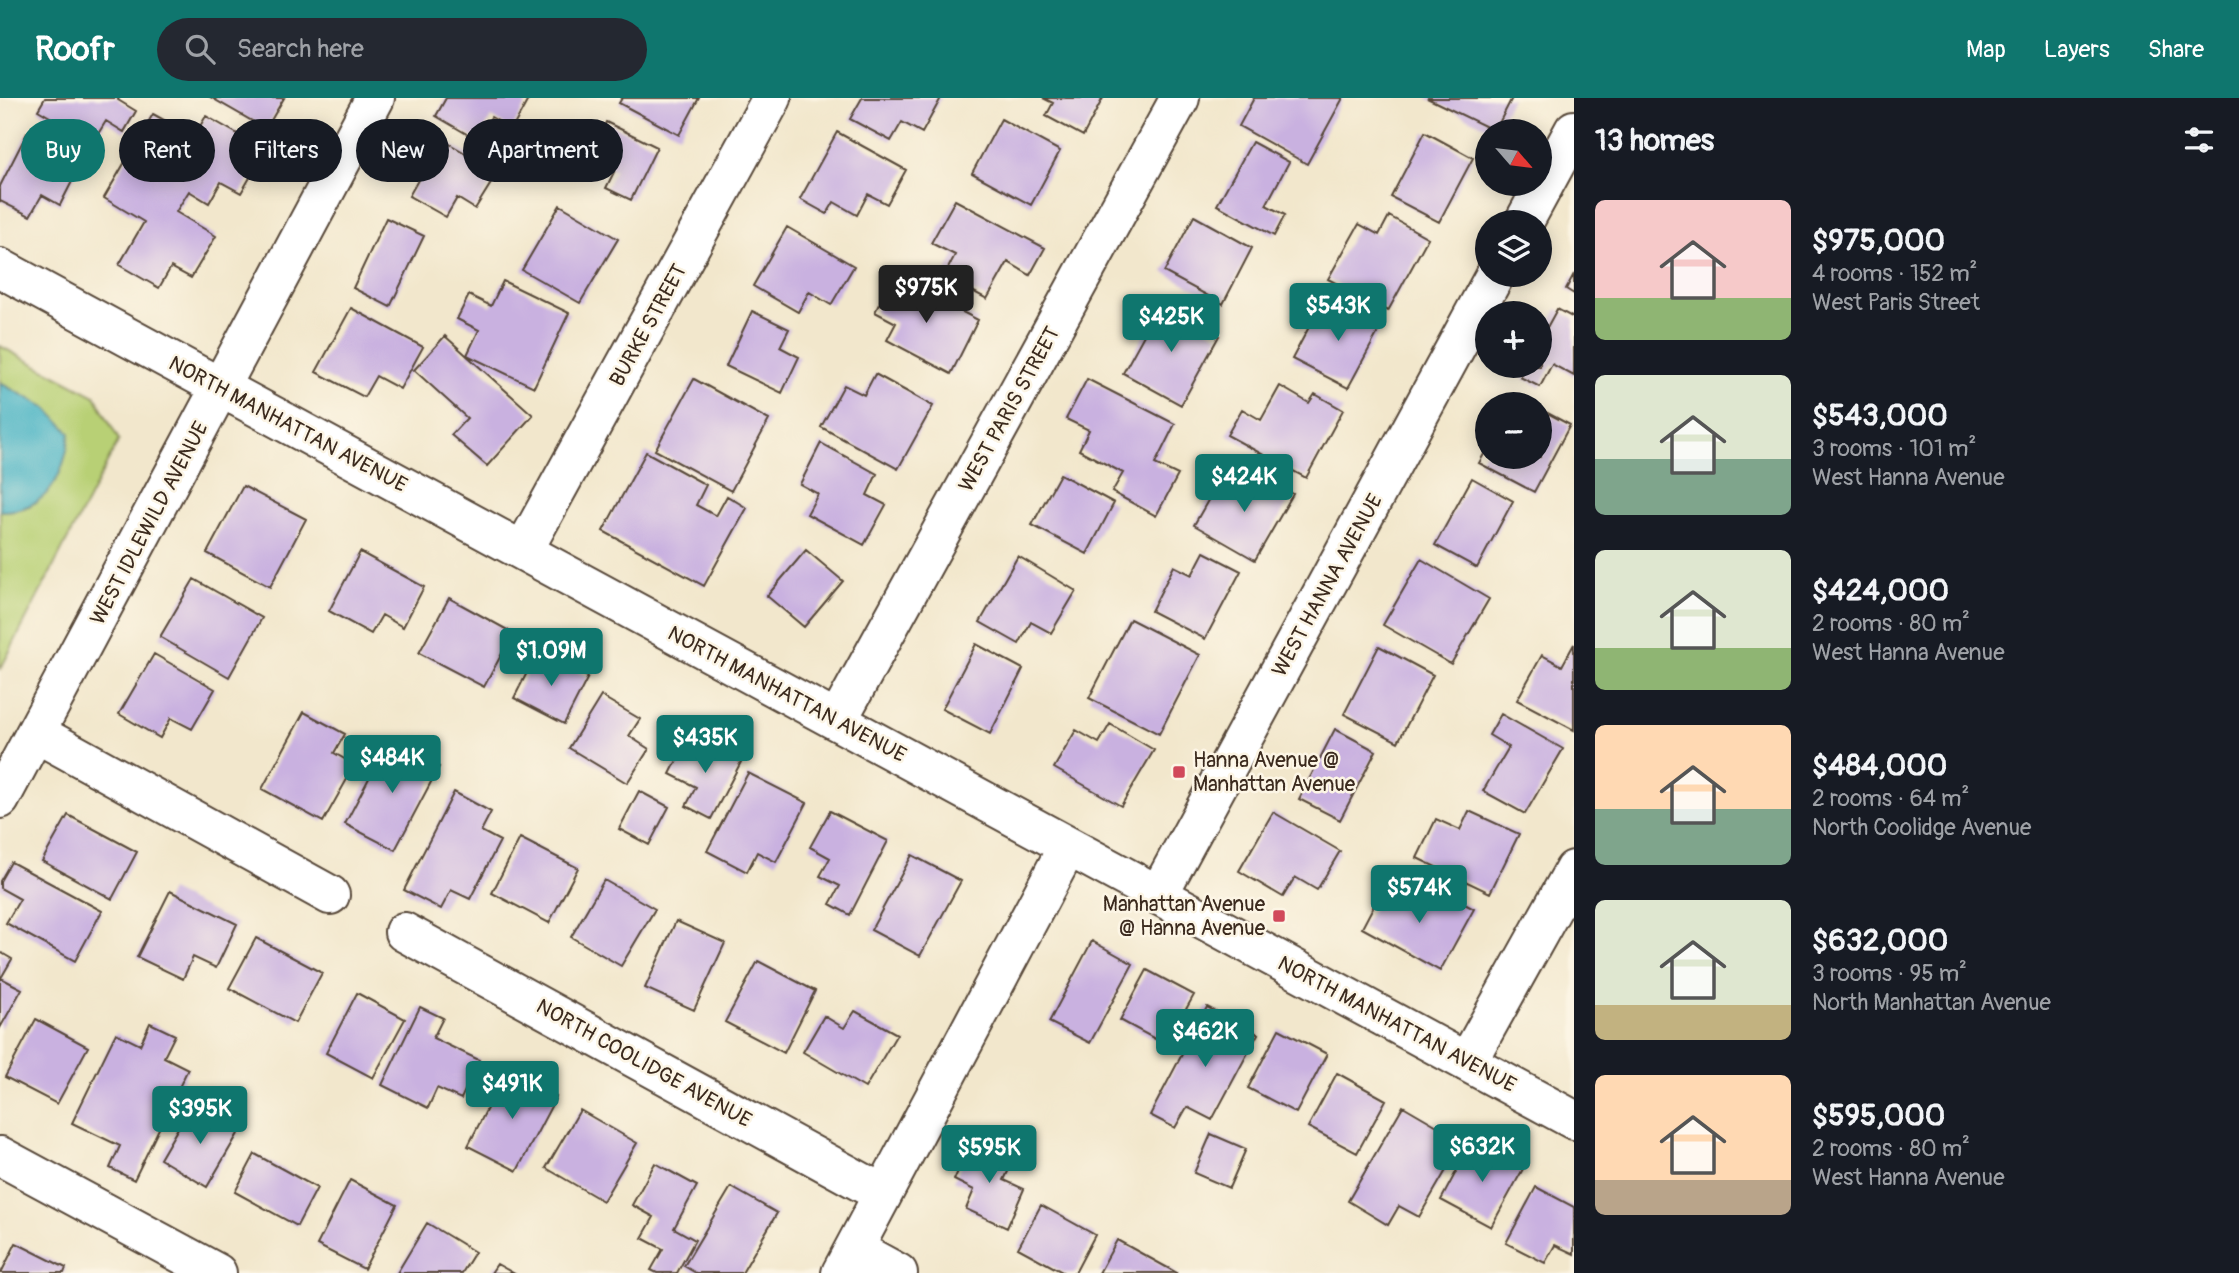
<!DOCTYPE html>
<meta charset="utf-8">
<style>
:root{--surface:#171b24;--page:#242831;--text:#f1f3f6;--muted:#9ea1a6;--accent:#0f766e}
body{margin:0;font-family:Pangolin,sans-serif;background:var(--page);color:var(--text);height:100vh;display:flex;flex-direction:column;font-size:26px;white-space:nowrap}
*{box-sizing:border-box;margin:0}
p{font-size:23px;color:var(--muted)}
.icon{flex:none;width:38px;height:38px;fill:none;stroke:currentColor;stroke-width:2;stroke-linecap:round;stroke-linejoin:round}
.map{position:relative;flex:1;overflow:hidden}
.sheet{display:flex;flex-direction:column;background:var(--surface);width:665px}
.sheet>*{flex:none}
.banner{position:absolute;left:21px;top:21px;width:665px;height:63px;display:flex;gap:14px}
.needle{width:46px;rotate:118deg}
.fabs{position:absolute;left:1475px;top:21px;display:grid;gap:14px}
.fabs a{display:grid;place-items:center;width:77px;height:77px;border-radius:50%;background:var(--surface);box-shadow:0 4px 18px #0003;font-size:35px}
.price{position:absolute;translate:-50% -60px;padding:0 16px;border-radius:7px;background:var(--accent);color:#fff;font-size:23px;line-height:46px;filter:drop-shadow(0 2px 4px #0008)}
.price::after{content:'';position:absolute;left:50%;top:42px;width:21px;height:16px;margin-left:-10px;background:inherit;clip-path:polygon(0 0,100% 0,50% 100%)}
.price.selected{background:#222;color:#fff}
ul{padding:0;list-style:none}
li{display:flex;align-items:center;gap:21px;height:175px;padding:0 21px}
li span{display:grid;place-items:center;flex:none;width:196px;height:140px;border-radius:10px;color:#555}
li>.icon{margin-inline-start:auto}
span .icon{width:84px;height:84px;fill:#fffc;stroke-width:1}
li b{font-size:30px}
h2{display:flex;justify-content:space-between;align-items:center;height:84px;padding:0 21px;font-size:30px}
.pill{padding:0 24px;border-radius:32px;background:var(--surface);box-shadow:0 4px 18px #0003;font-size:24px;line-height:63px}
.pill.selected{background:var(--accent);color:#fff}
header{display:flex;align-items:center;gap:42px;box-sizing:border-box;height:98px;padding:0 35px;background:var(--accent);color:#fff}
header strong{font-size:33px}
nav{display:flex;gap:38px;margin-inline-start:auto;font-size:24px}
.search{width:490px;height:63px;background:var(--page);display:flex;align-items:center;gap:18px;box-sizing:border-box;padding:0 24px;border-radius:38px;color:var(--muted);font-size:26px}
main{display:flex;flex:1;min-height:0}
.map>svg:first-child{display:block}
</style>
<header>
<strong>Roofr</strong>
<div class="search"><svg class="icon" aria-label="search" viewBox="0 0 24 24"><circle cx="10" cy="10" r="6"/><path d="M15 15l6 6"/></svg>Search here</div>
<nav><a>Map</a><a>Layers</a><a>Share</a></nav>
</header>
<main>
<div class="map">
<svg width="1574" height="1175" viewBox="0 0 1574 1175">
<rect width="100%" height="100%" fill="#fcf5e5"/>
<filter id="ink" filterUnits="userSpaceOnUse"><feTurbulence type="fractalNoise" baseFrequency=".0143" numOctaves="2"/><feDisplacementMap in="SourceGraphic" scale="14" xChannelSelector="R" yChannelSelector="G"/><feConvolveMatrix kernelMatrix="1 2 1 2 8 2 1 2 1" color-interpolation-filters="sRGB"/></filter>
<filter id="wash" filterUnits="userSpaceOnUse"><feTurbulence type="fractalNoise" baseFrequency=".00686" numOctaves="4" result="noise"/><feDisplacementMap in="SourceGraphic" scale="28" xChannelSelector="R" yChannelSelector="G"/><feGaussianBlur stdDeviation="1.57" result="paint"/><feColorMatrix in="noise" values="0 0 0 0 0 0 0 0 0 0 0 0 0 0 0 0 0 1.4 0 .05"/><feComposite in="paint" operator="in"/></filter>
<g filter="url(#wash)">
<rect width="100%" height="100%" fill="#f2e7cc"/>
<!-- green -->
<path fill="#b8d074" stroke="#7a7d49" stroke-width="2" d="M0,248L95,298L119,342L0,572V413C26,413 35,407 52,389L47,310L0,285Z"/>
<!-- water -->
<path fill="#48b4c5" stroke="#426f72" stroke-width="2" d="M0,285L47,310L70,335C64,378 49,413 0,413Z"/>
<g id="blocks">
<!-- building -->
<path fill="#c9b1e0" d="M45,0H119L118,2L136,13L124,34L106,23L93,44L38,12Z
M212,0H284L266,31Z
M446,0H529L512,31L491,19L477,42L436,18Z
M622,0H699L679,37L619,5Z
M862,0H941L922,35L902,24L891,43L850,21Z
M1043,0H1103L1083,38L1046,18L1053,5Z
M1254,0H1343L1307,66L1239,28Z
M1427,0H1512L1495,33Z
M153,16L173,27L161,48L181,60L206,18L266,52L241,95L221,84L209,105L189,93L176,114L216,138L191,180L171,169L159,190L119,167L144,124L104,100Z
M1001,21L1060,53L1031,107L972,75Z
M606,24L657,49L631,102L606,90L615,72L589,60Z
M837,34L906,72L887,106L868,96L857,117L834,104L827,116L800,101Z
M1425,34L1473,60L1439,124L1391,99Z
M27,35L82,64L60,107L42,97L30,118L0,103V88Z
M441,41L498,74L475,111L457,100L446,119L409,98Z
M1252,44L1289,64L1266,107L1285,117L1274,138L1217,107Z
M955,102L1045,150L1030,177L1008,164L987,201L944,178L955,157L931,145Z
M560,107L618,141L580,205L522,172Z
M1194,118L1252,150L1223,206L1164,174Z
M1389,118L1428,140L1388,213L1328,181L1359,126L1379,137Z
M386,120L424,138L390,209L353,190Z
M787,129L854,168L831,207L809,194L798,214L753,188Z
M1574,176V196L1566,191Z
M893,178L978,222L951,276L887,242L896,225L875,214Z
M503,183L569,215L534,289L467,257L479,232L457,221L469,197L491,208Z
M1341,202L1383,225L1348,290L1292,261L1317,214L1331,222Z
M1161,206L1219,238L1181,307L1123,275Z
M351,210L423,249L400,291L376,278L364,299L316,274Z
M1557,211L1574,220V278L1552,266L1540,289L1520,279L1526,268H1540V242Z
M752,213L789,231L780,249L799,259L782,295L726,268Z
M445,238L533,317L487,368L451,337L467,320L414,272Z
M875,276L933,308L898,371L821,329L844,287L864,297Z
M694,281L769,322L731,393L655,352Z
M1087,281L1175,326L1155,366L1178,377L1156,418L1112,394L1123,375L1079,352L1089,332L1066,321Z
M1280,288L1309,305L1315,296L1343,312L1306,380L1227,337L1242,311L1261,322Z
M1515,298L1531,306H1510Z
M1540,311L1570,327L1534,394L1479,365L1488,349V359H1540Z
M821,345L877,376L867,397L886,407L864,447L807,416L818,396L800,386Z
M646,354L706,387L696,407L716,418L727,398L747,410L704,488L603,433Z
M1252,373L1293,396L1255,462L1194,427L1219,383L1240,395Z
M1060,376L1114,405L1087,456L1032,427Z
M1472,380L1513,403L1477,470L1435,447Z
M243,388L306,421L270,489L207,455Z
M806,452L843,483L804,529L767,498Z
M360,454L424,489L403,529L382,517L371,536L329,513Z
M1204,454L1241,473L1205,541L1151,513L1174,468L1192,477Z
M1018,458L1076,493L1051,535L1031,524L1019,546L980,524Z
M1421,461L1489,501L1451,566L1383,527Z
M194,481L262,520L229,579L160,539Z
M449,500L513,535L484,589L419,555Z
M1130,521L1200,557L1159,636L1089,600Z
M976,546L1023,571L990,636L942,611Z
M1574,546V632L1517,602L1542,557L1562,568Z
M1379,548L1433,577L1398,644L1344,616Z
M538,553L588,579L564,626L514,600Z
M154,556L215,591L192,631L171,620L160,640L119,616Z
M601,598L640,621L629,638L649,651L627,685L569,650Z
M304,614L345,636L334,655L355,667L323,724L262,691Z
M1501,616L1563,651L1525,716L1483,693L1509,649L1489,637Z
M1110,626L1154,652L1121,708L1054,670L1076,632L1099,645Z
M1335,631L1376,653L1340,722L1299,701Z
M690,637L741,664L711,721L686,708L696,689L670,676Z
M389,642L439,669L395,752L345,726Z
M748,675L807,705L776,764L757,754L747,774L707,753Z
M639,693L669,709L649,747L619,731Z
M454,694L491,714L481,733L500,743L470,801L451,792L441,811L404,792Z
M830,713L888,743L850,817L830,806L840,788L820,778L830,760L810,749Z
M1469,713L1519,736L1490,795L1417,760L1436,721L1460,732Z
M1273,714L1340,753L1317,792L1295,779L1283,799L1239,773Z
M68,717L137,754L112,801L42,763Z
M520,740L578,770L549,825L492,795Z
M912,757L961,783L920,858L871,832Z
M11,764L102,813L75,863L6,825L20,801L0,790V783Z
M604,782L655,811L621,868L571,839Z
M1384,788L1424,810L1435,790L1474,811L1440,873L1362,830Z
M170,793L237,826L216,870L193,859L183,881L137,859Z
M676,823L725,845L694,912L645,890Z
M256,840L322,875L295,925L229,890Z
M1092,843L1133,866L1090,945L1049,924Z
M0,854L12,861L1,880L22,891L0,930Z
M758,863L815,893L784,955L725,924Z
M1147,872L1194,897L1166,947L1120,922Z
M357,895L405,921L373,980L326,955Z
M420,909L443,920L433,940L479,962L461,1001L437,990L428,1010L382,987Z
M1207,909L1258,936L1212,1022L1187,1009L1175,1030L1150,1017Z
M855,913L897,936L865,990L803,954L824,918L844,930Z
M36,921L88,949L57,1006L5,979Z
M150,925L175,937L164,959L188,971L134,1082L110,1070L120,1048L72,1025L116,935L140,947Z
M1279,931L1327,956L1296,1015L1248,990Z
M506,973L556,999L517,1073L468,1048Z
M1337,975L1386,1002L1357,1055L1308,1029Z
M192,1006L239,1034L207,1089L160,1061Z
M1403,1008L1463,1043L1419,1119L1399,1108L1388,1127L1348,1103Z
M580,1012L637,1045L603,1103L546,1070Z
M1211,1036L1246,1051L1229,1090L1194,1075Z
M971,1044L1013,1063L1004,1082L1024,1091L1007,1130L966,1111L974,1092L954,1082Z
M1472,1044L1523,1071L1491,1129L1441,1102Z
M255,1056L317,1090L297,1128L235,1094Z
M655,1065L697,1088L674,1130L695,1142L677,1175H657L651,1172L663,1151L642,1140L654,1119L632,1107Z
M350,1082L397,1107L364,1171L317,1147Z
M731,1089L777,1115L742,1175H696L684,1168Z
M1536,1089L1574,1109V1156L1555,1147L1545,1165L1506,1145Z
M1041,1107L1095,1137L1075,1175H1064L1018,1150Z
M427,1125L475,1154L462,1175H397Z
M1117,1142L1177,1175H1099Z
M16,1145L66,1170L64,1175H1Z
M497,1166L513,1175H491Z"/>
</g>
</g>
<g filter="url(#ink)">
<use href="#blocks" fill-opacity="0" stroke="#564638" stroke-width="2"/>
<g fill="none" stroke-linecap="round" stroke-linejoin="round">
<!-- minor casing -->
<g stroke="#564638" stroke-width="42">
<path id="minor" d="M1524,124L1574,32
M0,170L1574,1022
M523,453L772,0
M837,623L1180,0
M36,635L330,797
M0,701L375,0
M1158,797L1495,177
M404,834L883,1096
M1467,964L1574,772
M0,1058L217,1175
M854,1151L898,1175
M841,1175L1068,748"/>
</g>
<!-- minor -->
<use href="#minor" stroke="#fff" stroke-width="38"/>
</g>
</g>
<!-- markers -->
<g fill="#d1495b" stroke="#fcf5e5" stroke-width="2.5">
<rect x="1172" y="667" width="14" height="14" rx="3.5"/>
<rect x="1272" y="811" width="14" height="14" rx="3.5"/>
</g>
<g text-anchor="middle" stroke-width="5" stroke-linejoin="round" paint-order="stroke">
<!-- street labels -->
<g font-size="21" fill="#3b2a1e" stroke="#fcf5e5">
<text transform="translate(648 227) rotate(-61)" y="7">BURKE STREET</text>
<text transform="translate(1009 311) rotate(-61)" y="7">WEST PARIS STREET</text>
<text transform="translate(288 326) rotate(28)" y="7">NORTH MANHATTAN AVENUE</text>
<text transform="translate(149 425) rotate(-62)" y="7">WEST IDLEWILD AVENUE</text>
<text transform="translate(1327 487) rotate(-61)" y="7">WEST HANNA AVENUE</text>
<text transform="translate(787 596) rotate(28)" y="7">NORTH MANHATTAN AVENUE</text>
<text transform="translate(1397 926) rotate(28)" y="7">NORTH MANHATTAN AVENUE</text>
<text transform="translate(644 965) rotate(29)" y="7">NORTH COOLIDGE AVENUE</text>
</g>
<!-- poi labels -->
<g font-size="21" fill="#3b2a1e" stroke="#fcf5e5" text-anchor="start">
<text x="1193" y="669">Hanna Avenue @<tspan x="1193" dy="24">Manhattan Avenue</tspan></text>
<text x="1265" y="813" text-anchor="end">Manhattan Avenue<tspan x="1265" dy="24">@ Hanna Avenue</tspan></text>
</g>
</g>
</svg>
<div class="fabs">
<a><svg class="needle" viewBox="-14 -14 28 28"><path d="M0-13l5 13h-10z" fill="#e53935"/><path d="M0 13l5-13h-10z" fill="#9ea1a6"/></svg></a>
<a><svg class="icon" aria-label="layers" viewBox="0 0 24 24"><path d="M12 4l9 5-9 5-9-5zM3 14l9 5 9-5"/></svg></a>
<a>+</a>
<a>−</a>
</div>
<b class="price selected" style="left:926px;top:227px">$975K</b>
<b class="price" style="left:1338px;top:245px">$543K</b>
<b class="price" style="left:1171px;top:256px">$425K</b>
<b class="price" style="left:1244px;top:416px">$424K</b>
<b class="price" style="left:551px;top:590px">$1.09M</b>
<b class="price" style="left:705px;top:677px">$435K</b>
<b class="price" style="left:392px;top:697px">$484K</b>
<b class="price" style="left:1419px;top:827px">$574K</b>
<b class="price" style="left:1205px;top:971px">$462K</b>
<b class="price" style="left:512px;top:1023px">$491K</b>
<b class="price" style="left:200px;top:1048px">$395K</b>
<b class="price" style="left:1482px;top:1086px">$632K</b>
<b class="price" style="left:989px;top:1087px">$595K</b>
<div class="banner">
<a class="pill selected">Buy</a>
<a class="pill">Rent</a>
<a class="pill">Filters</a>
<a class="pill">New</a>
<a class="pill">Apartment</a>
</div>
</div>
<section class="sheet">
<h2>13 homes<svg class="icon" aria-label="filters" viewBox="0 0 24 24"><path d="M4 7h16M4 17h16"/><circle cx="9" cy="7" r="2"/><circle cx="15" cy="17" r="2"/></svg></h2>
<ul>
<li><span style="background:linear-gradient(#f6c9c9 70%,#8fb573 0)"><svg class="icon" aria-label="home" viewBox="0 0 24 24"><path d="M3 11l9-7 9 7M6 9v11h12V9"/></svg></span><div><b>$975,000</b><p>4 rooms · 152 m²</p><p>West Paris Street</p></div></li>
<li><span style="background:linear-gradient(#dfe7d0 60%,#7fa58c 0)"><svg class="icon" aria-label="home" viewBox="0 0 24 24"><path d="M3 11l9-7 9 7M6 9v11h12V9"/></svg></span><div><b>$543,000</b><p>3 rooms · 101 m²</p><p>West Hanna Avenue</p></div></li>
<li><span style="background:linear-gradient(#dfe7d0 70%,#8fb573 0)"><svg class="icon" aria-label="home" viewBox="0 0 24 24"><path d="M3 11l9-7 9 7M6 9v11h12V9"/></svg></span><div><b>$424,000</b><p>2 rooms · 80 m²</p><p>West Hanna Avenue</p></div></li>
<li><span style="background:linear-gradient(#ffd9b3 60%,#7fa58c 0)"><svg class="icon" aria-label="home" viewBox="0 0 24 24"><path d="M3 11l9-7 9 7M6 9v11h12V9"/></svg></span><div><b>$484,000</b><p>2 rooms · 64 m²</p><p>North Coolidge Avenue</p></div></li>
<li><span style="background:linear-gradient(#dfe7d0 75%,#c2b280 0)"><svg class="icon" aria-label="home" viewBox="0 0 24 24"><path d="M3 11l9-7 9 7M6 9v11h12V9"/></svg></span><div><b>$632,000</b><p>3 rooms · 95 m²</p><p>North Manhattan Avenue</p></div></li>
<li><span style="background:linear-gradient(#ffd9b3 75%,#b9a48a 0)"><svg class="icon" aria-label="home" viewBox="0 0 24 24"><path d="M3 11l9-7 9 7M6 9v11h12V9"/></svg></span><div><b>$595,000</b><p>2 rooms · 80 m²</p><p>West Hanna Avenue</p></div></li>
</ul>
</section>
</main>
